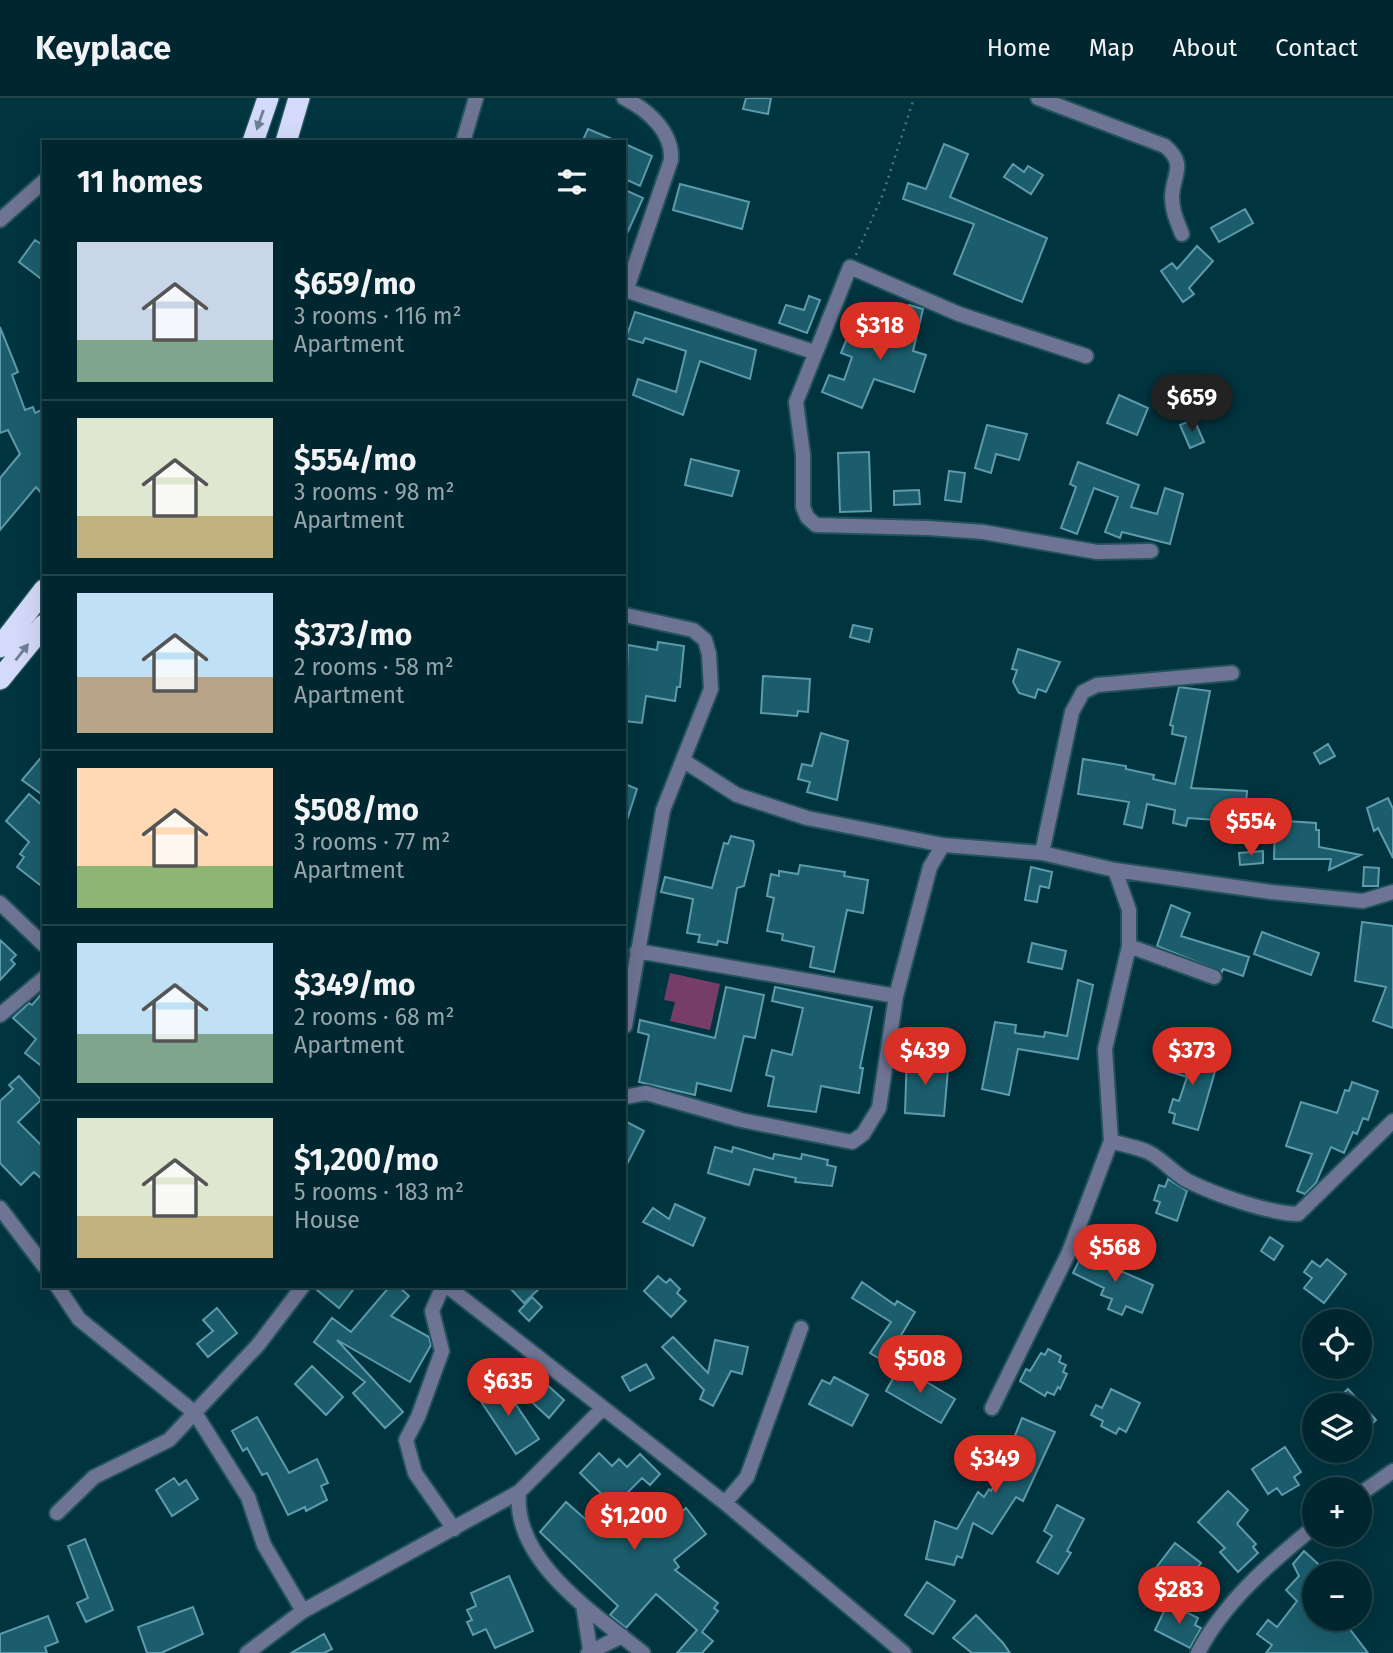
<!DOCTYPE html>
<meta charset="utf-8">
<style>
:root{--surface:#00272f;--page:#0a2f37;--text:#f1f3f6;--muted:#95a5aa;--line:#22444b;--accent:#d93025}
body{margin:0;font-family:"Fira Sans",sans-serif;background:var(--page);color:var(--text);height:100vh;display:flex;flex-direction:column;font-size:26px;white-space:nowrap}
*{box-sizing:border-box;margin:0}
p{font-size:23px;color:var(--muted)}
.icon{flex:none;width:38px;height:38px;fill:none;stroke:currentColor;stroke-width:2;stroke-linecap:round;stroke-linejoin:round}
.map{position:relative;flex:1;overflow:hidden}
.panel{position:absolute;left:42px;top:42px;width:584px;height:1148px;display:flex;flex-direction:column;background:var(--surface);border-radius:0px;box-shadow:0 7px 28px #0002,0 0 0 2px var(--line)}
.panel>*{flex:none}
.tools{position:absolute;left:1302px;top:1211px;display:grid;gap:14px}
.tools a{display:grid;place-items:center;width:70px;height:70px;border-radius:50%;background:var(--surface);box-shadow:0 7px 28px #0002,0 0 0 2px var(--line);font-size:35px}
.price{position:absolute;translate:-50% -60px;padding:0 16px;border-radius:24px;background:var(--accent);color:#fff;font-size:23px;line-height:46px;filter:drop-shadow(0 2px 4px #0008)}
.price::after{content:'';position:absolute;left:50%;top:42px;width:21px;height:16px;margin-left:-10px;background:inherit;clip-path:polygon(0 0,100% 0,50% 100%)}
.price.active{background:#222;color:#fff}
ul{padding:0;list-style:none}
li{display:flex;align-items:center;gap:21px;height:175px;padding:0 35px}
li+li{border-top:2px solid var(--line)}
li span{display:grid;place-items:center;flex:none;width:196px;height:140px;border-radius:0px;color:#555}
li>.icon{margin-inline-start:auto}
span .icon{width:84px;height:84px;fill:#fffc;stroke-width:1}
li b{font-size:30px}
h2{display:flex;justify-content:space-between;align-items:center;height:84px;padding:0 35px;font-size:30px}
header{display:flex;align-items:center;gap:42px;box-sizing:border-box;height:98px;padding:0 35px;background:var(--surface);border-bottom:2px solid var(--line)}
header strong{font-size:33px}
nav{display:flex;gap:38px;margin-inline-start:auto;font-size:24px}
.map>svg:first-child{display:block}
</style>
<header>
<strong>Keyplace</strong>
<nav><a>Home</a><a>Map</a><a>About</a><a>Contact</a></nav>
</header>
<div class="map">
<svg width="1393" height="1555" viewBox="0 0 1393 1555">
<rect width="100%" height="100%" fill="#00343f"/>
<!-- green -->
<path fill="#753d68" d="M670,875L720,886L710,932L670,923L675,904L664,902Z"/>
<!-- building -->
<path fill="#1b5d6c" stroke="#5d9bac" stroke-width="2" d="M746,0H771L768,16L743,11Z
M588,31L619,44H582Z
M625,46L652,58L640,88L625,81Z
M944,46L968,56L950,99L1047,140L1022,204L954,176L974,126L903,101L908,85L926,91Z
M1013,66L1024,74L1028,68L1043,77L1031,96L1004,79Z
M680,86L749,104L742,131L673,112Z
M625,92L643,100L625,140Z
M1245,111L1253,125L1219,144L1211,130Z
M35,142L44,148V183L19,164Z
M1197,148L1213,163L1189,190L1194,196L1183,204L1161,173L1172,165L1177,171Z
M809,198L820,202L807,235L779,225L786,207L804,212Z
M909,207L923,211L913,253L926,257L914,294L874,281L862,310L822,294L829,277L844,282L852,259L841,255L850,233L875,242L880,230L902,239Z
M635,214L756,252L750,281L700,263L683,317L633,297L638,281L676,294L686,253L645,240L643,245L626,240Z
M0,229L18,274L12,277L25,312L33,309L35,315L44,311V398L36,389L0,432V380L20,356L8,332L0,335Z
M1119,297L1148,310L1137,337L1107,325Z
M1194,321L1204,344L1190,350L1180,327Z
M987,327L1027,336L1019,362L996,356L991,375L975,370Z
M869,354L871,413L840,414L838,355Z
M691,361L739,373L732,398L685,387Z
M1078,364L1139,387L1131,409L1157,416L1165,390L1183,396L1170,446L1122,434L1120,440L1105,434L1118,399L1094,390L1077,436L1061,430L1076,389L1070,386Z
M949,373L965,375L961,404L945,402Z
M919,392L920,406L894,407V393Z
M853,527L872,531L869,544L850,539Z
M658,544L684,548L680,589H677L675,603L646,598L642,625L625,623L628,547L657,552Z
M1018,551L1060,564L1046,594L1038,591L1035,600L1019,595L1013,584L1017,572L1012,571Z
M763,578L810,581L808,614L798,613L797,618L761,615Z
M1179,589L1210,593L1191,690L1247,693L1245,718L1215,716V722L1188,720L1186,728L1173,725L1175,712L1147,706L1142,730L1124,726L1129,704L1078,696L1083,661L1126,668V671L1154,677L1153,681L1175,686L1186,639L1172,636L1173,628L1170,627Z
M821,635L848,643L837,702L807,694L810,684L798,681L802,666L812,668Z
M1328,646L1335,658L1320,666L1314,655Z
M44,656V698L22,682Z
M625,686L637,691L627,722H625Z
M29,696L44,709V790L17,769L24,759L20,756L29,744L6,723Z
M1388,700L1393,711V760L1378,730L1374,733L1367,710Z
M1286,723L1316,725V732H1319V749L1361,757L1329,772L1331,761H1274L1275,730H1285Z
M731,738L753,743L754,747L744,788L737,790L727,845L718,843L717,847L698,844L700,837L687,835L693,801L661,794L665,779L712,790L724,745L728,746Z
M1263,753V765L1240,767L1239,755Z
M800,767L845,774L844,778L868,782L863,815L847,812L834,874L810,869L814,849L782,842L783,836L767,833L774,800L767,798L771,776L779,778V773L798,776Z
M1031,769L1052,774L1049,790L1040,788L1037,804L1025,802Z
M1364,769L1379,770L1378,788H1363Z
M1171,807L1190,815L1181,838L1249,859L1243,878L1223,871L1222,874L1157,848Z
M1362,824L1393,828V930L1373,923L1386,889L1355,883Z
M1262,834L1319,855L1311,877L1254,856Z
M0,842L16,857L11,862L15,866L0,882Z
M1032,845L1066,853L1062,871L1028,864Z
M1078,882L1093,887L1078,961L1018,951L1009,997L982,991L995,924L1016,927L1015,935L1044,939L1045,934L1067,938Z
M726,889L764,897L755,940L744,938L731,993L697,985L695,997L639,984L649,937L638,934L640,922L715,940Z
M775,889L872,909L860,970H863L859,995L821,988L816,1014L768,1008L774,979L766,977L772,952L792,957L803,910L772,903Z
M44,893V970L25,955L36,941L13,920L29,905L32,907Z
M1174,950L1218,963L1198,1032L1173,1025L1175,1016L1169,1014L1173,1001L1179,1003L1187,979L1168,973Z
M907,954L926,956L925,969L948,971L944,1018L905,1015Z
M19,978L41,1002L18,1024L44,1050V1083L34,1074L21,1087L0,1065V1003L13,991L9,987Z
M1352,984L1378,993L1368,1022L1363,1020L1357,1036L1353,1034L1344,1055L1331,1049L1316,1085L1305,1096L1297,1093L1312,1056L1286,1048L1301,1004L1337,1015L1345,992L1349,993Z
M625,1023L644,1033L625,1070Z
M715,1049L732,1054L733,1049L773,1061L774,1056L801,1061L802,1056L828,1062L827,1067L836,1069L832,1088L795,1084L796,1080L754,1071L749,1087L708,1075Z
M1168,1081L1187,1093L1177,1123L1156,1115L1160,1104L1154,1102L1159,1087L1165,1089Z
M675,1106L705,1120L693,1148L643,1124L653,1110L669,1121Z
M1270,1139L1283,1148L1274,1162L1261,1153Z
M1084,1153L1101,1162L1100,1164L1153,1187L1142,1215L1126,1208L1122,1217L1108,1211L1112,1201L1101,1197L1104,1190L1073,1175Z
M1327,1161L1346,1176L1324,1205L1304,1190L1312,1180L1304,1174L1312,1163L1320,1169Z
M658,1178L666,1185L670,1181L680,1191L677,1195L686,1203L671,1219L644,1193Z
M862,1184L895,1207L897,1203L915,1214L885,1264L870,1255L891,1224L852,1200Z
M312,1188H356L339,1210Z
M390,1188H398L409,1198L391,1218L429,1239L431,1247L410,1284L337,1242L403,1314L385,1330L353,1295L365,1284L314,1244L332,1220L351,1234Z
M508,1188H542L524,1205Z
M532,1199L542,1209L529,1223L519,1213Z
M217,1210L237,1235L208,1259L197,1246L213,1233L203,1222Z
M673,1239L708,1275L715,1242L748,1249L742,1276L731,1273L713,1308L700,1301L704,1292L662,1249Z
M1048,1251L1061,1258L1059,1264L1066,1267L1063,1274L1067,1276L1060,1291L1058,1289L1054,1297L1047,1294L1045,1298L1020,1283L1026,1271L1030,1273L1041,1255L1045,1257Z
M646,1266L654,1280L630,1293L622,1279Z
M528,1267L542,1286L544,1284L564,1302L549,1320L508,1282Z
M312,1268L343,1299L326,1317L295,1286Z
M900,1268L955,1301L941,1325L886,1293Z
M834,1279L868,1297L852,1328L809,1306L822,1282L830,1286Z
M500,1283L539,1341L516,1356L478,1299Z
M1111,1291L1140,1305L1126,1334L1119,1330L1116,1336L1101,1328L1103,1323L1091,1317L1096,1307L1102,1310Z
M1348,1291L1376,1322L1360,1337V1307H1330Z
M257,1319L289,1375L317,1361L328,1385L321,1388L327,1402L306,1413L305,1409L288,1417L267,1375L262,1377L247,1350L243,1353L232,1333Z
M1022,1320L1055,1334L1023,1403L1016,1399L992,1436L973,1425L962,1460L957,1458L954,1467L926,1461L935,1423L957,1431L978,1394L984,1399L989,1391L991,1393L1018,1347L1012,1345Z
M1285,1349L1301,1374L1294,1379L1299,1387L1282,1397L1277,1390L1268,1396L1252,1371Z
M599,1355L612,1368L619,1361L627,1369L640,1356L660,1376L650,1387L642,1380L625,1397L654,1437L686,1410L706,1436L674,1462L679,1469L675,1472L718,1505L714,1510L718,1513L702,1534L713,1543L702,1555H677L697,1532L656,1496L626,1530L610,1517L618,1508L540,1434L566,1404L601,1435L624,1418L580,1375Z
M174,1380L179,1387L186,1382L198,1401L172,1418L156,1392Z
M1228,1393L1248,1412L1237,1426L1256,1446L1253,1449L1258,1455L1238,1474L1220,1454L1225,1450L1198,1424Z
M1057,1407L1084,1421L1067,1453L1071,1455L1058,1476L1037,1464L1052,1438L1044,1433Z
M85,1441L113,1512L86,1524L77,1505L88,1500L68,1448Z
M1175,1445L1201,1465L1178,1495L1152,1475Z
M1304,1453L1328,1475H1314V1521H1342L1368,1555H1266L1272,1547L1257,1536L1268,1522L1277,1529L1297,1503L1286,1492L1299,1478L1293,1466Z
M509,1478L533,1533L495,1550L486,1531L473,1537L467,1524L472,1522L467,1512L476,1508L471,1495Z
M927,1484L955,1503L933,1536L905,1517Z
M1168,1505L1198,1520L1195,1527L1201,1530L1190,1550L1155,1532Z
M193,1509L203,1536L161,1555H147L138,1529Z
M976,1517L1003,1545L1010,1555H972L953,1540Z
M48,1518L58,1544L45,1549L47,1555H0V1536Z
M324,1536L332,1551L324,1555H291Z"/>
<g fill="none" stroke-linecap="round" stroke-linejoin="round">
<!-- minor casing -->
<g stroke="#22525c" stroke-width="18">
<path id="minor" d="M624,0C648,12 673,34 671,62L626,193
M1038,0L1165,48C1187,67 1173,75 1172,99C1172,113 1177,123 1182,136
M463,44L476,0
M0,122L44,83
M625,192L814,254
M1086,258L959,216L850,169L796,304L803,357V409L807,419L816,427L928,430L983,434L1097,454L1151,453
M625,517L693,532L705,542L709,556L711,591L663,712L625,928
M684,663L737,697L807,720L943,747L1042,755L1115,772L1271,794L1363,803L1393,794
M1042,755L1072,614L1083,594L1097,587L1232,575
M0,805L44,847
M1129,848L1214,879
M637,853L896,898
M0,917L44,880
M625,999L646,995L741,1022L852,1044L863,1036L879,1010L896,898L930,769L943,747
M1111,1043C1123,1047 1137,1049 1148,1054C1163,1061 1174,1076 1188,1083C1216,1097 1268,1115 1298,1116L1393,1023
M0,1110L44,1168
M57,1188L79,1221L195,1315L248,1399L264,1447L303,1513
M443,1188L432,1213L442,1253L418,1319L406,1342L415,1375L454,1431
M447,1188L725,1405L904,1555
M603,1310L519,1394C512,1463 595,1516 643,1555
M992,1310L1069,1154L1111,1043L1105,951L1129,848V812L1115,772
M1360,1396L1393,1373
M725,1405L747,1379L801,1230
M57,1415L94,1379L169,1342L258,1247L303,1188
M583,1507L590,1551
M247,1555L303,1513L519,1394
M588,1555L622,1538
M1198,1555C1223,1505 1271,1464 1314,1429"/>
</g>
<!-- highway casing -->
<g stroke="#22525c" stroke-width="24">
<path id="highway" d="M253,44L268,0
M286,44L299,0
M0,549L44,492
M0,581L44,527"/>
</g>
<!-- path -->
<path stroke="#4a7680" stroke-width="2.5" stroke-dasharray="2 5" stroke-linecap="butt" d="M856,157L883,96L914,0"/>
<!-- minor -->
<use href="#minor" stroke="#6e7493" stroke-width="14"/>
<!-- highway -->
<use href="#highway" stroke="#d4daf9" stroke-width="21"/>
</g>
<!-- one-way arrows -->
<defs><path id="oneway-solid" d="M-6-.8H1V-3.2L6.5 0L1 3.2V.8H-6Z" transform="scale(1.75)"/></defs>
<g fill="#6c8194">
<use href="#oneway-solid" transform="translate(260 22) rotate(109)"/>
<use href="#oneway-solid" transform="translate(22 554) rotate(-52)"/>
</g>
</svg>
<div class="tools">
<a><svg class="icon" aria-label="locate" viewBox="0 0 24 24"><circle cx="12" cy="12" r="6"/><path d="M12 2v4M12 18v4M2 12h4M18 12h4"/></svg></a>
<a><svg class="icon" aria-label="layers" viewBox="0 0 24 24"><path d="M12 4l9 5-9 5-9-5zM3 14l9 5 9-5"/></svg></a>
<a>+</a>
<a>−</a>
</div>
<b class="price" style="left:880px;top:264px">$318</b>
<b class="price active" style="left:1192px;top:336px">$659</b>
<b class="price" style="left:1251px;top:760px">$554</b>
<b class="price" style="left:925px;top:989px">$439</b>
<b class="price" style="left:1192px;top:989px">$373</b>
<b class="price" style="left:1115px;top:1186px">$568</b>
<b class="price" style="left:920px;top:1297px">$508</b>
<b class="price" style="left:508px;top:1320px">$635</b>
<b class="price" style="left:995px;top:1397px">$349</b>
<b class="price" style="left:634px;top:1454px">$1,200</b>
<b class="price" style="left:1179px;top:1528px">$283</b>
<section class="panel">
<h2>11 homes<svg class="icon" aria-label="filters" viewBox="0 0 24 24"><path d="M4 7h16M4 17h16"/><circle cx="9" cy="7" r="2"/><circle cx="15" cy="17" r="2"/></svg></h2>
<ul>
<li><span style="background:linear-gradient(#c9d6e8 70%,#7fa58c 0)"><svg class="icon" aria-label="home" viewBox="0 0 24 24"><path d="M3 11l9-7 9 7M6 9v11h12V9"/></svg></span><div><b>$659/mo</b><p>3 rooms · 116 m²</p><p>Apartment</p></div></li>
<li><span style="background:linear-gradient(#dfe7d0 70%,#c2b280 0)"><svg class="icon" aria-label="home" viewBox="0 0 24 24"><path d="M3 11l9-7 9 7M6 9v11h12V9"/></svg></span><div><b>$554/mo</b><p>3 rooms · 98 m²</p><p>Apartment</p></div></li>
<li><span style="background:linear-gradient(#bfe0f5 60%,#b9a48a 0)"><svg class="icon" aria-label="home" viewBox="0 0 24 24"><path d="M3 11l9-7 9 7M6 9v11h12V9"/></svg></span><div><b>$373/mo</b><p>2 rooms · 58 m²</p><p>Apartment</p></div></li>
<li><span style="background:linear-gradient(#ffd9b3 70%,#8fb573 0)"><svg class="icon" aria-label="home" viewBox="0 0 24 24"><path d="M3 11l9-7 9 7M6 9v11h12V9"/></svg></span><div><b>$508/mo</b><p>3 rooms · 77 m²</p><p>Apartment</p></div></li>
<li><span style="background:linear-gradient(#bfe0f5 65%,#7fa58c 0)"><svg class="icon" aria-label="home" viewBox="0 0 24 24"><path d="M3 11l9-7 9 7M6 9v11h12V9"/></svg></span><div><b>$349/mo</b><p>2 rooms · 68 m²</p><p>Apartment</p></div></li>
<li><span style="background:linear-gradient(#dfe7d0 70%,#c2b280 0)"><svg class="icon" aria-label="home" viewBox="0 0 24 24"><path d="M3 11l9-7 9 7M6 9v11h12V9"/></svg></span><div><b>$1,200/mo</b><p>5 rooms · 183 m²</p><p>House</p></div></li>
</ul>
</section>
</div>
